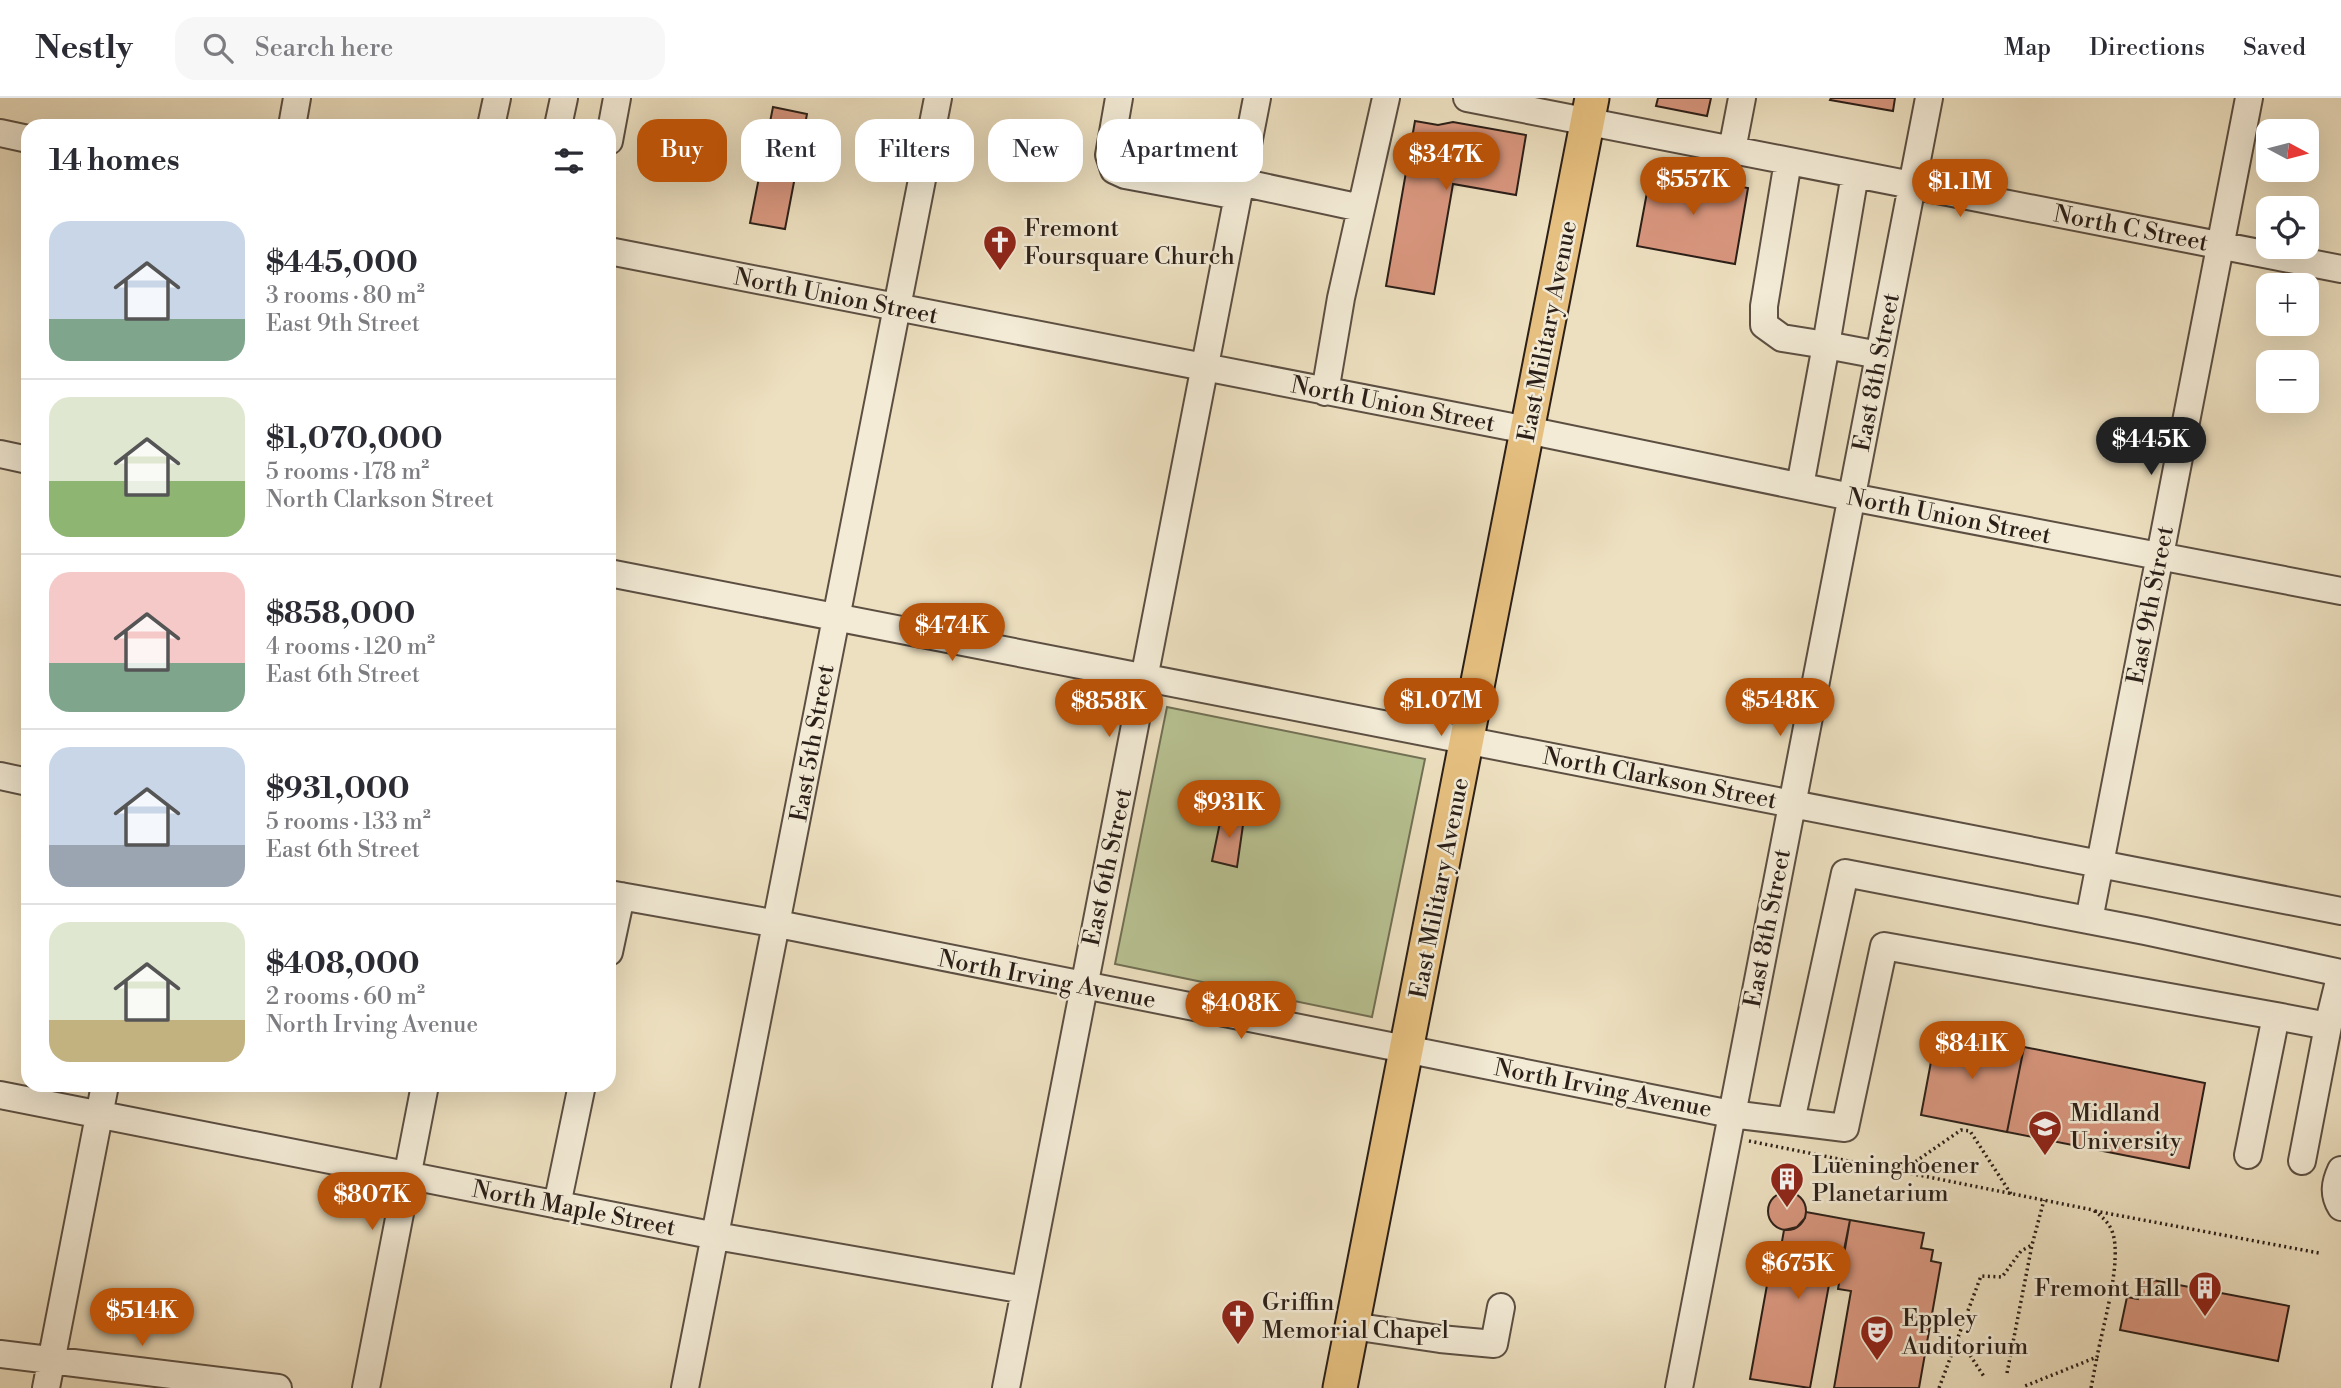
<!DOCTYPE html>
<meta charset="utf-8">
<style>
:root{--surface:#fff;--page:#f7f7f7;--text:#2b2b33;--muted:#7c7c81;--line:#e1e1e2;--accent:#b45309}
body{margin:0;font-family:"Libre Bodoni",serif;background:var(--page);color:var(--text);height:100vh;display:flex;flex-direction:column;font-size:26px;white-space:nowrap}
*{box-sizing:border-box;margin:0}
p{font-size:23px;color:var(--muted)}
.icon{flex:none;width:38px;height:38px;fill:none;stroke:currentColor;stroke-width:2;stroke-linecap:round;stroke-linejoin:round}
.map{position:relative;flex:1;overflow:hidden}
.drawer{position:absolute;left:21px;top:21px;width:595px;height:973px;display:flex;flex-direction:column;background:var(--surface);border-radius:21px;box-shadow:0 7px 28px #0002}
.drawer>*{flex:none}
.top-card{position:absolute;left:637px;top:21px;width:665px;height:63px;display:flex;gap:14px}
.needle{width:46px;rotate:97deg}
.fabs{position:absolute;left:2256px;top:21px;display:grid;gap:14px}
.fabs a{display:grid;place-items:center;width:63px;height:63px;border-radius:14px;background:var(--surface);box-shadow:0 7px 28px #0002;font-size:35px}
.price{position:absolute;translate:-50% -60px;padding:0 16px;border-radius:24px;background:var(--accent);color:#fff;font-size:23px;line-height:46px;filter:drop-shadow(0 2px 4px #0008)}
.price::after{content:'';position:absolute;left:50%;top:42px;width:21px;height:16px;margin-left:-10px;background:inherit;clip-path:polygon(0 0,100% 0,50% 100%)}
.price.selected{background:#222;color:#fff}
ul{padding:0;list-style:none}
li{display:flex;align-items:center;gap:21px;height:175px;padding:0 28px}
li+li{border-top:2px solid var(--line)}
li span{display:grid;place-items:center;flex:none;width:196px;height:140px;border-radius:21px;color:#555}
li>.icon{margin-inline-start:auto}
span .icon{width:84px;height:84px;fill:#fffc;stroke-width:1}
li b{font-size:30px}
h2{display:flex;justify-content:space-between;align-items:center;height:84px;padding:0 28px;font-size:30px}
.chip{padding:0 24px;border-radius:21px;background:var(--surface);box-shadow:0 7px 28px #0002;font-size:24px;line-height:63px}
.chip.selected{background:var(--accent);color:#fff}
header{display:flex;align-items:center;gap:42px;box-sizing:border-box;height:98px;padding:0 35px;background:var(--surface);border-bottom:2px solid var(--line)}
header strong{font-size:33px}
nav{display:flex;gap:38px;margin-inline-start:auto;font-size:24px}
.search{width:490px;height:63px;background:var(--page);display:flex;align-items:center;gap:18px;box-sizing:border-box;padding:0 24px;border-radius:21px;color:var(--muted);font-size:26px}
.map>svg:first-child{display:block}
</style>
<header>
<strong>Nestly</strong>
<div class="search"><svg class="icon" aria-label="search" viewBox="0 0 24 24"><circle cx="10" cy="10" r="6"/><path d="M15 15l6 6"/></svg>Search here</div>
<nav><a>Map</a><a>Directions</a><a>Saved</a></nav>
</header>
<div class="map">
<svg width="2341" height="1290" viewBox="0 0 2341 1290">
<rect width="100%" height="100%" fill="#ede0c0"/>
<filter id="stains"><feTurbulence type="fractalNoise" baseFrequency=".00286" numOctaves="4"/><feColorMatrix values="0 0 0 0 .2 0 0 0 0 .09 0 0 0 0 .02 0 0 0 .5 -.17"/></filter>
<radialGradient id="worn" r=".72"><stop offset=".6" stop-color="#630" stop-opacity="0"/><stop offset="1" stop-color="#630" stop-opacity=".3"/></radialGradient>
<!-- green -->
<path fill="#b8c292" stroke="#727055" stroke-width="2" d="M1167,609L1425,661L1372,919L1115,866Z"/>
<!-- building -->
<path fill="#d8967e" stroke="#2b1f18" stroke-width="2" d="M1658,0H1711L1707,18L1656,8Z
M1831,0H1895L1893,13L1830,2Z
M773,9L807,16L785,131L750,125Z
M1415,23L1438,27L1453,24L1526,37L1516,97L1453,86L1434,196L1386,188Z
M1651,73L1748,90L1735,166L1637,148Z
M1222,715L1244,720L1237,769L1212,763Z
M1937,932L2024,949L2007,1034L1921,1017Z
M2024,949L2205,985L2189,1070L2007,1034Z
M1768 1113a19 19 0 1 1 38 0a19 19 0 1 1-38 0Z
M1806,1114L1850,1122L1841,1167L1833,1165L1810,1290L1750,1281L1771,1165L1778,1166L1784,1132L1797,1129L1805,1120Z
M1850,1122L1924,1135L1921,1150L1933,1152L1931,1163L1941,1165L1919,1290H1834L1851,1193L1838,1191Z
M2142,1180L2289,1208L2278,1263L2120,1232L2127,1199L2138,1201Z"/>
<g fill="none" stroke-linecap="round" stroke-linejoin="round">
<!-- minor casing -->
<g stroke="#5c4f42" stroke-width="30">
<path id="minor" d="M1119,0L1109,57L1114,72L1125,77L1238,98
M1467,0L2341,171
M292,28L297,0
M491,28L497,0
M558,28L564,0
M0,35L28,41
M609,43L617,0
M1732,52L1742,0
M1788,63L1764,208V227L1782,240L1826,247L1800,388
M1855,76L1826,247L1879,257
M1240,84L1361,110
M609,153L1527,332L1851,399L2341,493
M1325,294L1341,200L1386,0
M0,356L28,362
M609,475L2341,813
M0,678L28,684
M609,796L778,826L1731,1016L1845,1030L1884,848L2276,918L2248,1057
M2089,822L2249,0
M609,854L621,798
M2276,918L2328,928L2302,1063
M0,997L716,1138L1025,1192
M1791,1023L1845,775L2145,833L2341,875L2328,928
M2341,1072C2335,1085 2333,1096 2341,1109
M557,1107L582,987
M1352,1228L1440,1241L1494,1246L1501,1209
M0,1256L278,1290
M46,1290L105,987
M366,1290L425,987
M685,1290C773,861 852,430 938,0
M1006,1290L1257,0
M1679,1290L1929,0"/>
</g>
<!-- major casing -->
<g stroke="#2b1f18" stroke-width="37">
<path id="major" d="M1340,1290L1592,0"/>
</g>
<!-- path -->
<path stroke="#2b1f18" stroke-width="3.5" stroke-dasharray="2 3.5" stroke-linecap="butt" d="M1749,1043L2093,1112C2101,1118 2108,1123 2112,1133C2123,1161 2103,1227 2097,1259L2025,1288
M1902,1073L1961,1032L1970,1033L2011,1096
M2095,1113L2319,1155
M1958,1239L1985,1280
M2007,1275L2032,1147L2044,1102
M1939,1290L1981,1178L2002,1179L2021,1153L2032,1147
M2091,1290L2097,1259"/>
<!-- minor -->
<use href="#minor" stroke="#f3ebd6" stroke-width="26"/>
<!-- major -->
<use href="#major" stroke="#e6c080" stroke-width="33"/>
</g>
<!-- icons -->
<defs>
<g id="church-pin" transform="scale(1.75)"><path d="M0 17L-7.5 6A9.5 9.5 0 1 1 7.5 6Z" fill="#8f2418" stroke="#f3ebd6"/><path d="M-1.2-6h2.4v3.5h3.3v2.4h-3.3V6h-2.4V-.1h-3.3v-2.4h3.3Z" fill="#fff"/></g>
<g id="university-pin" transform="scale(1.75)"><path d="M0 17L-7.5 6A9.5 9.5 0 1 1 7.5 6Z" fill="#8f2418" stroke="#f3ebd6"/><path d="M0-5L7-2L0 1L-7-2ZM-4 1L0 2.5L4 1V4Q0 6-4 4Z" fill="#fff"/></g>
<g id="building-pin" transform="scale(1.75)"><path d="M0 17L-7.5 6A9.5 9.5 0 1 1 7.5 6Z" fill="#8f2418" stroke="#f3ebd6"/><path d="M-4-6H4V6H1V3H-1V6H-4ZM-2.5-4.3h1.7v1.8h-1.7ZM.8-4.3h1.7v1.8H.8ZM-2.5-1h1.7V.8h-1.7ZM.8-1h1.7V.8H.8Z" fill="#fff"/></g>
<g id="theatre-pin" transform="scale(1.75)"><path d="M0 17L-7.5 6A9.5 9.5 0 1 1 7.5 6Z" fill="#8f2418" stroke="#f3ebd6"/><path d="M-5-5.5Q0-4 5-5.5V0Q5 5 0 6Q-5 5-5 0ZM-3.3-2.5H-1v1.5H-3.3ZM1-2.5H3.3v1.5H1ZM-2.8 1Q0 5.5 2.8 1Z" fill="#fff"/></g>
</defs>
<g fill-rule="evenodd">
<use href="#church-pin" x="1000" y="144"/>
<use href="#university-pin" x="2045" y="1029"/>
<use href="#building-pin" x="1787" y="1081"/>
<use href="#building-pin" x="2205" y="1190"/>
<use href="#church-pin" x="1238" y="1218"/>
<use href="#theatre-pin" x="1877" y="1234"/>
</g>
<g text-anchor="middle" stroke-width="5" stroke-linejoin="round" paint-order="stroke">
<!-- poi labels -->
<g font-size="24" fill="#2b1f18" stroke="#f3ebd6" text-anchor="start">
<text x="1024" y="138">Fremont<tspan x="1024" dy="28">Foursquare Church</tspan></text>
<text x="2070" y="1023">Midland<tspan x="2070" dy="28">University</tspan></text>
<text x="1812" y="1075">Lueninghoener<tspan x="1812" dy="28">Planetarium</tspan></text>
<text x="2180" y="1198" text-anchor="end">Fremont Hall</text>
<text x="1262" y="1212">Griffin<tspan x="1262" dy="28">Memorial Chapel</tspan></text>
<text x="1902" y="1228">Eppley<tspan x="1902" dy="28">Auditorium</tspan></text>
</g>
<!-- street labels -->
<g font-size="24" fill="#2b1f18" stroke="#f3ebd6">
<text transform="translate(2131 130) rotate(11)" y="8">North C Street</text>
<text transform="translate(836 198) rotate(11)" y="8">North Union Street</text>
<text transform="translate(1547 233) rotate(-79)" y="8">East Military Avenue</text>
<text transform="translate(1876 274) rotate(-79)" y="8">East 8th Street</text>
<text transform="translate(1393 306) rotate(11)" y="8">North Union Street</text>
<text transform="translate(1949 418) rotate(11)" y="8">North Union Street</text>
<text transform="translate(2150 507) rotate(-79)" y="8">East 9th Street</text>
<text transform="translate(812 645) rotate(-80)" y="8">East 5th Street</text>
<text transform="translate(1660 680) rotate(11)" y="8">North Clarkson Street</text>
<text transform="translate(1107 769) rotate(-78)" y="8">East 6th Street</text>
<text transform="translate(1439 790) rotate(-79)" y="8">East Military Avenue</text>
<text transform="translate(1767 830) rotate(-79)" y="8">East 8th Street</text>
<text transform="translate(1047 881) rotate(11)" y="8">North Irving Avenue</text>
<text transform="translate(1603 990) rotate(11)" y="8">North Irving Avenue</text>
<text transform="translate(574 1110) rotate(11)" y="8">North Maple Street</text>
</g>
</g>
<rect width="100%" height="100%" filter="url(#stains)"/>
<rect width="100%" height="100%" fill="url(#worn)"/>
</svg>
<div class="fabs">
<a><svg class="needle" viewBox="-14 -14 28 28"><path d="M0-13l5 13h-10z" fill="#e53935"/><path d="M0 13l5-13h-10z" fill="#7c7c81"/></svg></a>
<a><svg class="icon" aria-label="locate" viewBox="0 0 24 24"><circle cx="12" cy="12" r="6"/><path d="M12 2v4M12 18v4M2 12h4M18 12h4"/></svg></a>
<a>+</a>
<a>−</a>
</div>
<b class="price" style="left:1446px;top:94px">$347K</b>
<b class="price" style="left:1693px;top:119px">$557K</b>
<b class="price" style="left:1960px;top:121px">$1.1M</b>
<b class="price selected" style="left:2151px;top:379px">$445K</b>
<b class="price" style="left:952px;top:565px">$474K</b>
<b class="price" style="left:1441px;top:640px">$1.07M</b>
<b class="price" style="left:1780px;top:640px">$548K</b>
<b class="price" style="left:1109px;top:641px">$858K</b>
<b class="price" style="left:1229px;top:742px">$931K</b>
<b class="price" style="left:1241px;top:943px">$408K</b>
<b class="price" style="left:1972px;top:983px">$841K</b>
<b class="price" style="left:372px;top:1134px">$807K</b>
<b class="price" style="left:1798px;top:1203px">$675K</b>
<b class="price" style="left:142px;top:1250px">$514K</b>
<div class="top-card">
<a class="chip selected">Buy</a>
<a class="chip">Rent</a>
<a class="chip">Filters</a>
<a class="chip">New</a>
<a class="chip">Apartment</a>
</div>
<section class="drawer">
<h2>14 homes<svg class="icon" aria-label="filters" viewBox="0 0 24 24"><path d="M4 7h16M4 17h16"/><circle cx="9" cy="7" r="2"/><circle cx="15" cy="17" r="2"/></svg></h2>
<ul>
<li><span style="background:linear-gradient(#c9d6e8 70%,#7fa58c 0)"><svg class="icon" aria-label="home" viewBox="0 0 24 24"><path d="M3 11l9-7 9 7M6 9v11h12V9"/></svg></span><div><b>$445,000</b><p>3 rooms · 80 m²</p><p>East 9th Street</p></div></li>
<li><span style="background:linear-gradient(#dfe7d0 60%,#8fb573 0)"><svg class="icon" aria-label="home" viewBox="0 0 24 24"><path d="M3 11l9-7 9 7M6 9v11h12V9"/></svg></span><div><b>$1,070,000</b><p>5 rooms · 178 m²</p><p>North Clarkson Street</p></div></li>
<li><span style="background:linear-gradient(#f6c9c9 65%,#7fa58c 0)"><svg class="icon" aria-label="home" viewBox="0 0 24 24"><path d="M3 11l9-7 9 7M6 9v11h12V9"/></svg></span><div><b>$858,000</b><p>4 rooms · 120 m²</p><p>East 6th Street</p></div></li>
<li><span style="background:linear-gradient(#c9d6e8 70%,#9aa5b1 0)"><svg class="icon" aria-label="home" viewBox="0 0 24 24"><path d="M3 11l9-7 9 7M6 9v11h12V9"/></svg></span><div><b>$931,000</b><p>5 rooms · 133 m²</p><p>East 6th Street</p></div></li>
<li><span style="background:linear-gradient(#dfe7d0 70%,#c2b280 0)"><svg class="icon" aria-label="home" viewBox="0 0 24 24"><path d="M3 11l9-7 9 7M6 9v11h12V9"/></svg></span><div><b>$408,000</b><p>2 rooms · 60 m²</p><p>North Irving Avenue</p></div></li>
</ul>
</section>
</div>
